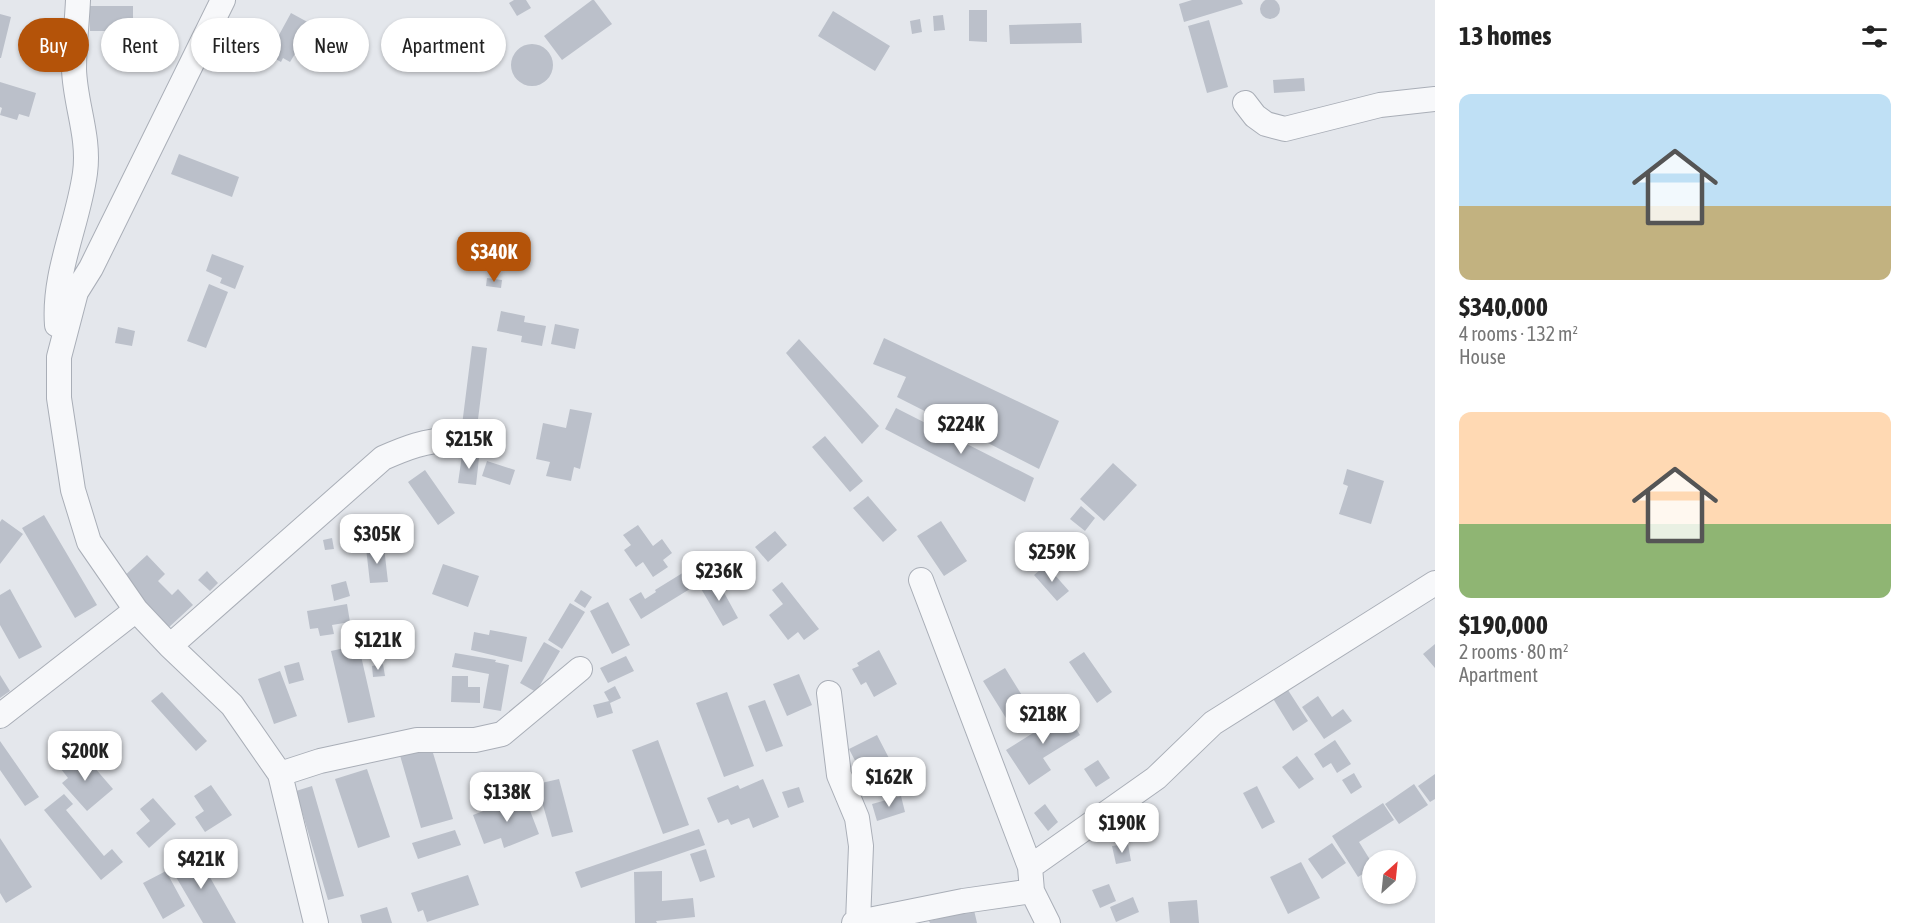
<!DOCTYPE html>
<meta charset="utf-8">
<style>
:root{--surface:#fff;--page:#f6f6f6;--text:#222;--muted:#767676;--accent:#b45309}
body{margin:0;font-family:"Asap Condensed",sans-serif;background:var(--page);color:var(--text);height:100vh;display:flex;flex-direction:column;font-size:22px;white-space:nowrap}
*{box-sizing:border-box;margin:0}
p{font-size:20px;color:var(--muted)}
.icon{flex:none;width:33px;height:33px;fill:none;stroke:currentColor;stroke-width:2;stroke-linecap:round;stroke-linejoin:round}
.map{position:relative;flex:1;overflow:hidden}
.details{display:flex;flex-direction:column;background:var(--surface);width:480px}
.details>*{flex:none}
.top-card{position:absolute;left:18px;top:18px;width:570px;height:54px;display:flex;gap:12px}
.needle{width:39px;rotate:27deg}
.buttons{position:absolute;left:1362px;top:850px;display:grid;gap:12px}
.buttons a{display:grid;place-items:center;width:54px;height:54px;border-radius:50%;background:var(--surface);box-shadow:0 2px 4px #0004;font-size:30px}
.price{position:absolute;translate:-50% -51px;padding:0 14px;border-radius:12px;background:#fff;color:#222;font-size:20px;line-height:39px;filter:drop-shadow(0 2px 3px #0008)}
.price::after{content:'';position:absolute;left:50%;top:36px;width:18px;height:14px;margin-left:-9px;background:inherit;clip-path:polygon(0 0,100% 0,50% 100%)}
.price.on{background:var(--accent);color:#fff}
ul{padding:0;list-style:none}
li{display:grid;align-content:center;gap:12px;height:318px;padding:0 24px}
li span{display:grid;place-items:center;height:186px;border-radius:12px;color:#555}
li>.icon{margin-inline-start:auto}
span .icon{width:108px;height:108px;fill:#fffc;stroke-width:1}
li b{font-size:26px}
h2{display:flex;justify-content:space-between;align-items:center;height:72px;padding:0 24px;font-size:26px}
.chip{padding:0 21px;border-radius:27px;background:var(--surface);box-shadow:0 2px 4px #0004;font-size:21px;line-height:54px}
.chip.on{background:var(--accent);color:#fff}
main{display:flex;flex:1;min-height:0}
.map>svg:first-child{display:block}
</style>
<main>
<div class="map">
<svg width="1435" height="923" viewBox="0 0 1435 923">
<rect width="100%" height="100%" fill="#e4e7ec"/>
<!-- building -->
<path fill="#bbc0ca" d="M1260 9a10 10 0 1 1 20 0a10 10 0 1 1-20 0Z
M514,0H526L531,8L517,16L509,3Z
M592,0H594L612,24L562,60L544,36Z
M1192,0H1241L1243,4L1184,22L1179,4Z
M89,6H133V31H90Z
M969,10H987V42L969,41Z
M833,11L890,46L875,71L818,36Z
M291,13L324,31L314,48L308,44L304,52L298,49L290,62L283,58L281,62L268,55Z
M0,14L11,17L1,58H0Z
M943,15L945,30L934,31L933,16Z
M920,19L922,32L912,34L910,21Z
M1209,20L1228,87L1207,93L1188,26Z
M1081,23L1082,43L1010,44L1009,25Z
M511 65a21 21 0 1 1 42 0a21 21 0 1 1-42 0Z
M1304,78L1305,91L1274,93L1273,80Z
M0,82L36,93L29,117L19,114L17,120L0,115L2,108L0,107Z
M179,154L239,177L232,197L171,174Z
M212,254L244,266L235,289L220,283L222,278L206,271Z
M487,278L502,280L501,288L486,286Z
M209,284L228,292L206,348L187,341Z
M501,311L525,316L524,322L546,326L542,346L521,342L522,336L497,331Z
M555,324L579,329L575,349L551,344Z
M118,327L135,331L132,346L115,343Z
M884,338L1059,421L1039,469L897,397L906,377L873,364Z
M799,339L879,426L862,444L786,353Z
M472,346L487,348L476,435L461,433Z
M896,408L1034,478L1025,502L885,429Z
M570,409L592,413L580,469L574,467L571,481L546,476L550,462L536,459L543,423L566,428Z
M825,436L863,481L850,492L812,447Z
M462,455L479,458L476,485L458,483Z
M487,461L515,470L510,485L482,476Z
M1113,463L1137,485L1104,521L1080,499Z
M1347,469L1384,481L1371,524L1339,514L1348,486L1343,484Z
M425,470L455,513L438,525L408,482Z
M868,496L897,530L883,542L853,508Z
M1081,506L1095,518L1085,531L1070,519Z
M44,515L97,605L75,618L22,528Z
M2,519L23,534L0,564V522Z
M941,521L967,561L944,576L917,536Z
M638,525L653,546L662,539L672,553L663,560L668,567L653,577L643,562L636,567L624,550L631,545L623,535Z
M775,531L787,545L768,562L755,547Z
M332,538L334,549L325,550L323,540Z
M384,547L388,582L370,583L366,548Z
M147,555L165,574L158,581L172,595L178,589L193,605L167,629L121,579Z
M702,561L711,576L641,619L629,599L641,592L645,599L656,592L655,590Z
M443,564L479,576L468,607L432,594Z
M1046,565L1069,591L1057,601L1034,575Z
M207,571L218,583L210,591L198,580Z
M716,578L738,618L723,626L700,587Z
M346,581L350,596L334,601L331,585Z
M782,582L819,629L804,640L798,632L788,640L769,615L783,604L772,590Z
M10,589L42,647L19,659L0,625V595Z
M581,590L592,597L585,608L574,601Z
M608,602L630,645L612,654L590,611Z
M570,603L585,612L562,649L548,640Z
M347,604L350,622L332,625L334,634L320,636L318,628L310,629L307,611Z
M490,630L527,637L522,662L471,650L474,632L489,635Z
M544,642L560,651L536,692L520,683Z
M1435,644V668L1423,654Z
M349,647L352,659L361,656L375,717L348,723L331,651Z
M879,650L897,684L874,697L866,682L861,685L852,669L859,666L857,663Z
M1084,652L1112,692L1097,703L1069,662Z
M455,653L496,660L495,662L509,665L501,711L483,708L489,674L452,667Z
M626,656L634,671L608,683L600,668Z
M299,662L304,680L289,684L284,666Z
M383,664L385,676L373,677L372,666Z
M1005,668L1028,705L1006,718L983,681Z
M280,671L297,716L274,724L258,679Z
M799,674L812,705L787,716L773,684Z
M0,675L10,691L0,698Z
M452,676H468V687H480V703L451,702Z
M615,686L621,698L610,703L613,713L597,718L593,705L609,701L604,692Z
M1286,687L1308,721L1293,731L1272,697Z
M162,692L207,741L196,751L151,701Z
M727,692L754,766L724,777L696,703Z
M1318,696L1332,717L1343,709L1352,721L1324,739L1302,707Z
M765,700L783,746L766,752L748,706Z
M1060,703L1080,735L1043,758L1051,770L1029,785L1006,750L1052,721L1046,712Z
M877,735L892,764L864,778L849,749Z
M658,740L689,825L663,834L632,750Z
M1335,740L1351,764L1337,773L1331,763L1323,768L1314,754Z
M0,741L39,797L25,806L0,770Z
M430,743L453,819L421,828L399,752Z
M81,752L113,789L87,811L62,783L68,778L61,769Z
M1297,756L1314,779L1299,789L1282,767Z
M1098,760L1110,778L1096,787L1084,769Z
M367,769L390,837L358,848L335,779Z
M1354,773L1362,787L1351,794L1342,780Z
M1435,774V799L1430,802L1418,786Z
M559,779L573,832L552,837L537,784Z
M763,779L779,817L753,828L749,818L731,825L728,819L718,823L707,798L738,785L740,789Z
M1414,784L1428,805L1399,824L1385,804Z
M211,785L232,815L205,832L195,817L204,811L194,796Z
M312,786L344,896L328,900L296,791Z
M1257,786L1275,822L1262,829L1243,793Z
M799,787L804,802L788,808L782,792Z
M64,794L73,804L66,810L104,856L112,849L123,862L101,880L44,810Z
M524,795L539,834L504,848L501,838L484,844L473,815Z
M901,796L905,812L877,821L872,804Z
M153,798L176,824L149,848L136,833L150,821L140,809Z
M1383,803L1394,820L1359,842L1372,863V868L1358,877L1332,836Z
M1045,804L1058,822L1048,831L1034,813Z
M699,829L705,845L581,888L575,872Z
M455,830L461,845L418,859L412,843Z
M0,838L32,887L6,903L0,893Z
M1332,843L1346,863L1322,879L1308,859Z
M1128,844L1131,861L1116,864L1112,846Z
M706,849L715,877L700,882L690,854Z
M195,851L236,923H203L169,865Z
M1301,862L1320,898L1288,914L1270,877Z
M166,871L185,906L163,919L143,883Z
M662,871V901L693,898L695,917L656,921L657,923H635L634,872Z
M468,875L479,905L427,922L423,910L418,912L411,893Z
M1109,884L1116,901L1100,908L1092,890Z
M1133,897L1139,912L1116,922L1110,907Z
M1197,900L1199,923H1170L1168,902Z
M387,907L392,923H362L360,915Z
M974,910L977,923H930L929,921Z"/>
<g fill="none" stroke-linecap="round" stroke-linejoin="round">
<!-- minor casing -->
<g stroke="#a9aeb7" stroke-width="26">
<path id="minor" d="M223,0L91,268L76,292L59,357V398L73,490L89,542L136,610L170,646L232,705L280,774L316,923
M1245,103L1255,116L1266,124L1285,129L1380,105L1435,99
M57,325C53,273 78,224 85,173C90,137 75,104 74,69C74,46 77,23 78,0
M921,580L1030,867
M170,646L383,458C406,448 426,440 450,440
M829,693L839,775L857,818L861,846L858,922
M0,716L136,610
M280,774L320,761L417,740H475L502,734L580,669
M1032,891L1030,867L1156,778L1213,723L1435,583
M854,923L963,901L1032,891L1048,923"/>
</g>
<!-- minor -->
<use href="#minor" stroke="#f7f8fa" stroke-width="24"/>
</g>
</svg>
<div class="buttons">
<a><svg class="needle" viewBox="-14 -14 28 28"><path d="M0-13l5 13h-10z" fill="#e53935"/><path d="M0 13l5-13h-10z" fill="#767676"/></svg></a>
</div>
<b class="price on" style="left:494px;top:283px">$340K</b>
<b class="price" style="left:961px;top:455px">$224K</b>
<b class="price" style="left:469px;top:470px">$215K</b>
<b class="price" style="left:377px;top:565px">$305K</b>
<b class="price" style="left:1052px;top:583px">$259K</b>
<b class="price" style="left:719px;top:602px">$236K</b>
<b class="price" style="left:378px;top:671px">$121K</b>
<b class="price" style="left:1043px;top:745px">$218K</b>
<b class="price" style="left:85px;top:782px">$200K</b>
<b class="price" style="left:889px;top:808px">$162K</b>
<b class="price" style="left:507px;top:823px">$138K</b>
<b class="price" style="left:1122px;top:854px">$190K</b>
<b class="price" style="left:201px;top:890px">$421K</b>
<div class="top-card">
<a class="chip on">Buy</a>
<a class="chip">Rent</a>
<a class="chip">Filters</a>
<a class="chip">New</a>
<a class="chip">Apartment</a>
</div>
</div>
<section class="details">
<h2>13 homes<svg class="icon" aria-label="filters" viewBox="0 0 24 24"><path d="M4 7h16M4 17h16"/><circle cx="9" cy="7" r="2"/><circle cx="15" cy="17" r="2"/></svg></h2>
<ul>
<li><span style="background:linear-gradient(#bfe0f5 60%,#c2b280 0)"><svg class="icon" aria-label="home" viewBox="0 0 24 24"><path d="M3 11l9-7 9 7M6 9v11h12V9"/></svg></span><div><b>$340,000</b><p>4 rooms · 132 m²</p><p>House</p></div></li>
<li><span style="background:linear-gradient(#ffd9b3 60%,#8fb573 0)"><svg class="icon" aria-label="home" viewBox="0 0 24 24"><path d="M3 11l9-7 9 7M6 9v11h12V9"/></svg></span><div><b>$190,000</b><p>2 rooms · 80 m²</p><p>Apartment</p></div></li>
</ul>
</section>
</main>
